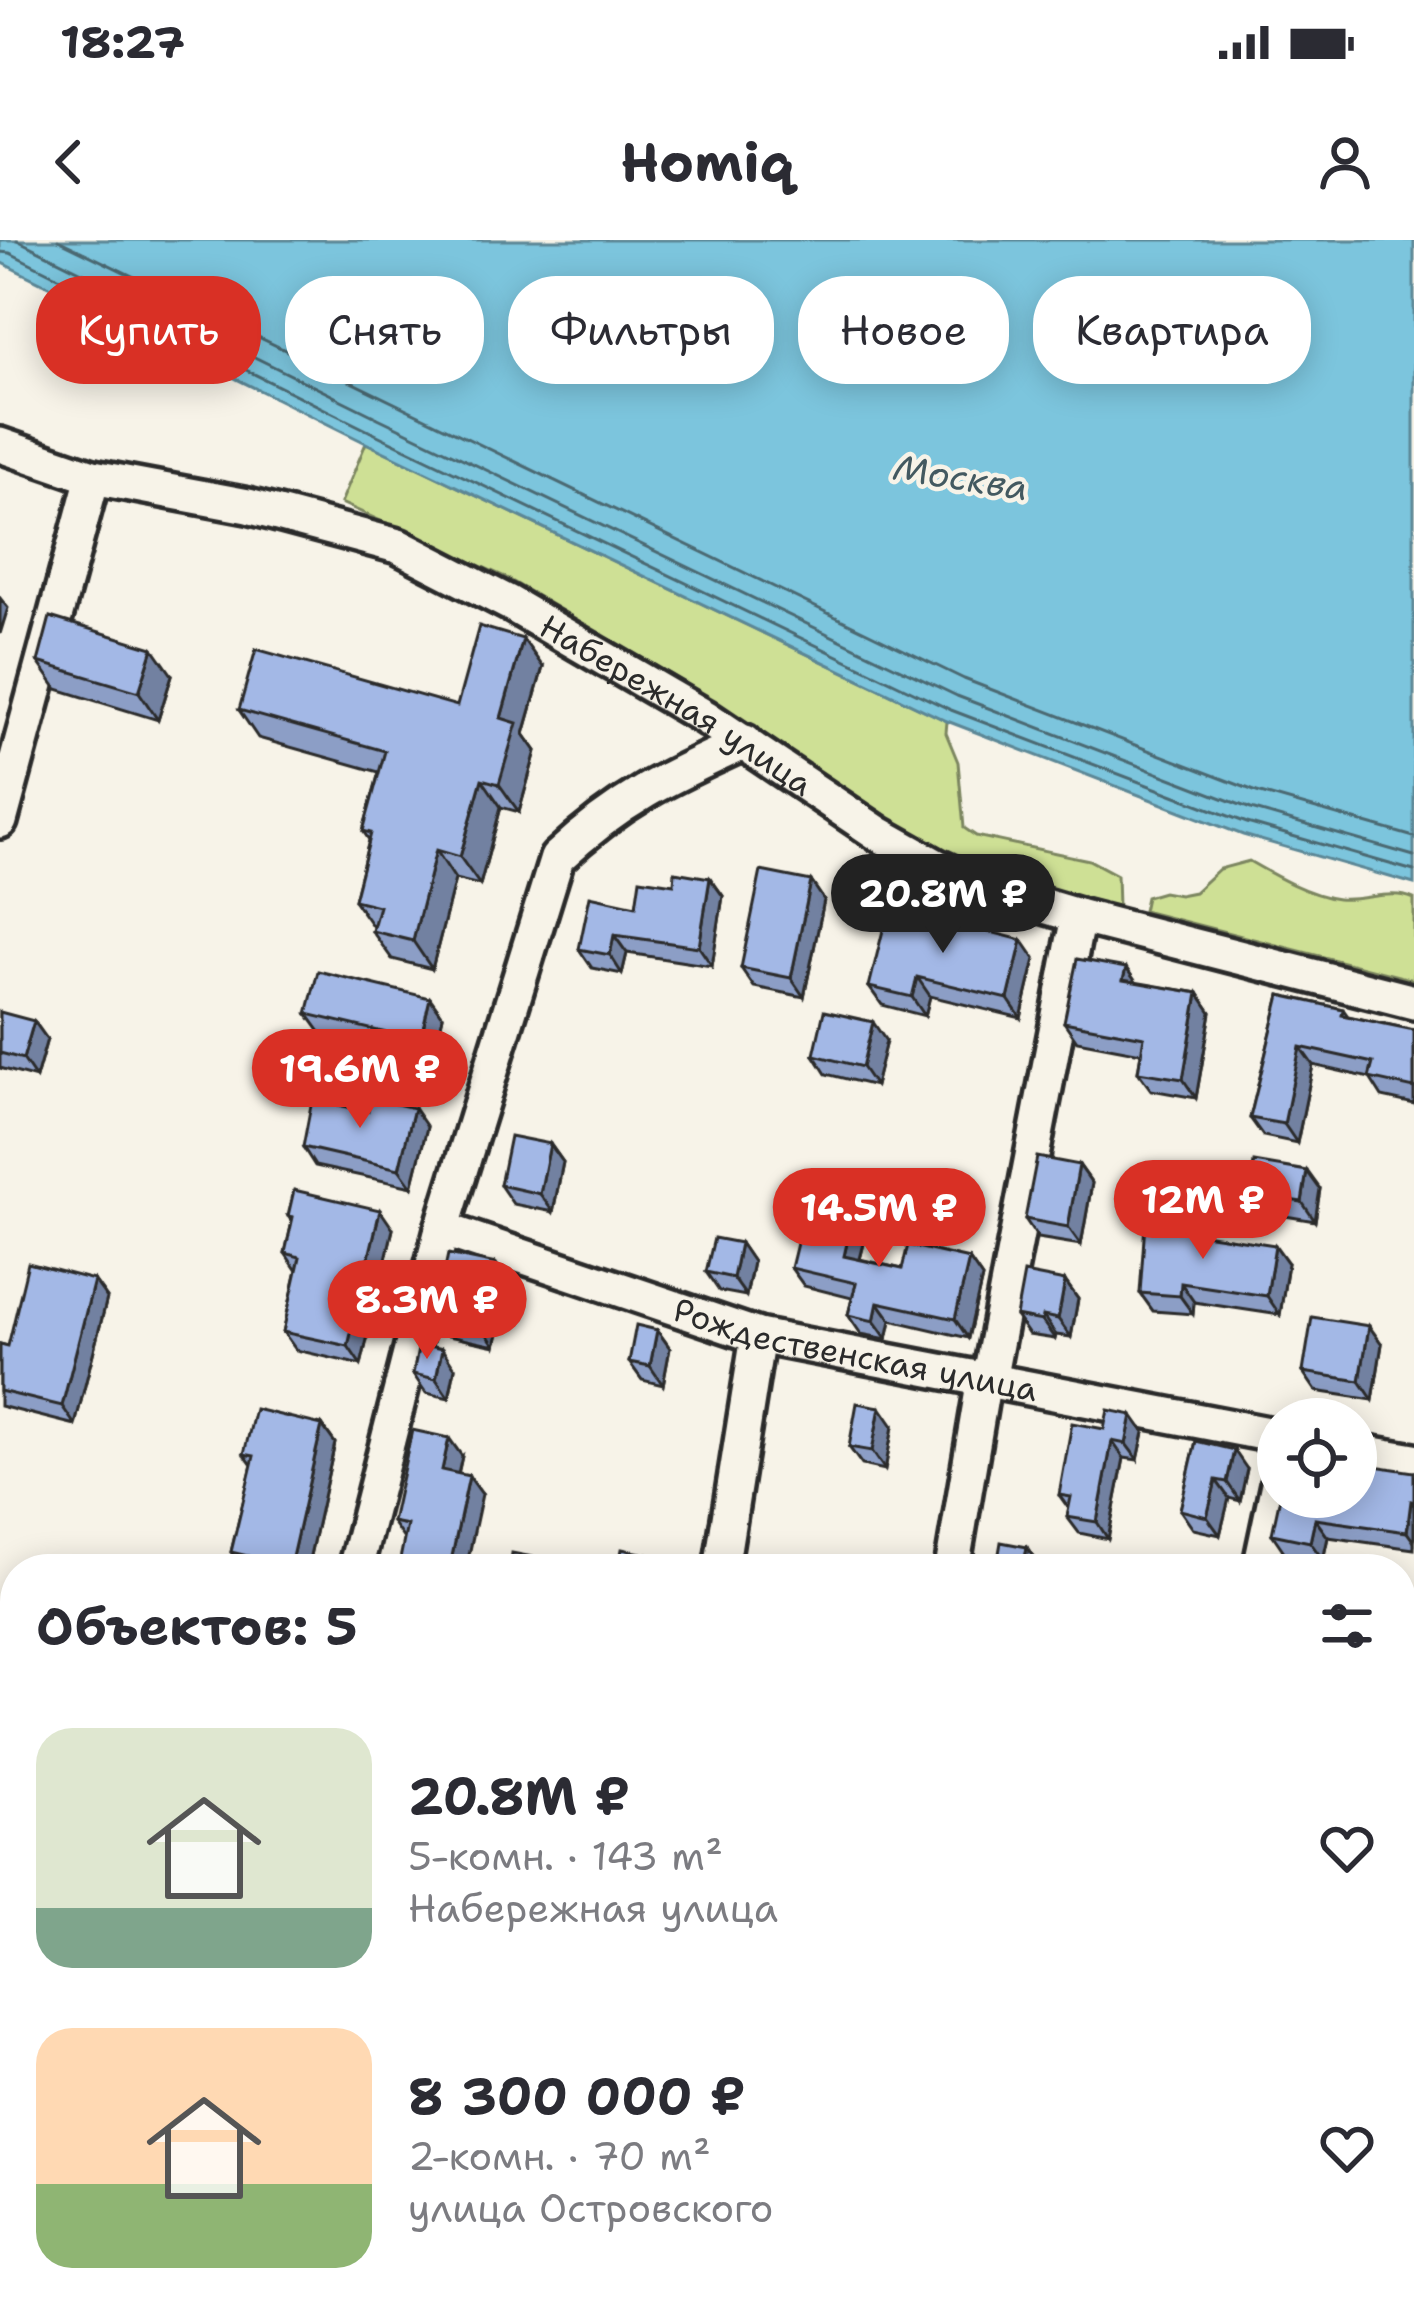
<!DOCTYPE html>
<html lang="ru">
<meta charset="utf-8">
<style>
:root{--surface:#fff;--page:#f2f2f3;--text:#2b2b33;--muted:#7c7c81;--accent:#d93025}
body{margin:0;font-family:"Shantell Sans",sans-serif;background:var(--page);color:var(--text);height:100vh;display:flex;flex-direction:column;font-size:45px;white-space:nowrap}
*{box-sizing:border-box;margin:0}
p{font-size:39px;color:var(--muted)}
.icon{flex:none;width:66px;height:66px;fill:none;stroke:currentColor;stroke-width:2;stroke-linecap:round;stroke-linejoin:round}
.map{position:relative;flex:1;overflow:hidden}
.panel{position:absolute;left:0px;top:1314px;width:1416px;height:768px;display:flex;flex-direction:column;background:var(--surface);border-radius:48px 48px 0 0;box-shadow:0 6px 30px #0003}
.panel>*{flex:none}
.guide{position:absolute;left:36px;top:36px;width:1344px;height:108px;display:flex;gap:24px}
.tools{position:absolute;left:1257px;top:1158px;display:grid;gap:24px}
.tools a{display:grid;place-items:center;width:120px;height:120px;border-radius:50%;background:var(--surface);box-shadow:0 6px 30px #0003;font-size:60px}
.price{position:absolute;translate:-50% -102px;padding:0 27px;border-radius:42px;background:var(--accent);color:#fff;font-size:39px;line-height:78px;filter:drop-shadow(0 3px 6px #0008)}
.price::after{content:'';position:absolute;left:50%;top:72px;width:36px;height:27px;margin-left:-18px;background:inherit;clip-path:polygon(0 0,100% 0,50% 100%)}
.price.on{background:#222;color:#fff}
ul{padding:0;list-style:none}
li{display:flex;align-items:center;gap:36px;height:300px;padding:0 36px}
li span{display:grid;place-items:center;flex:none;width:336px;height:240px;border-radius:36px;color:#555}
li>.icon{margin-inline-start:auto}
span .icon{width:144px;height:144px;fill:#fffc;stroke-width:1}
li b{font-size:51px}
h2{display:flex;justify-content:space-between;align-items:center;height:144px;padding:0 36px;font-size:51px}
.chip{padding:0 42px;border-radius:48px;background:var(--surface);box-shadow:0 6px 30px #0003;font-size:42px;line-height:108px}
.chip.on{background:var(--accent);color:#fff}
.status{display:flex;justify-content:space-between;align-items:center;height:84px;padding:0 60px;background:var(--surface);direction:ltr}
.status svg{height:33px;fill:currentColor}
header{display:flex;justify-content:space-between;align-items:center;height:156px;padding:0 36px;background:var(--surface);font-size:54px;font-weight:700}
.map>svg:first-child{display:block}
</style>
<div class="status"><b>18:27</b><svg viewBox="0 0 49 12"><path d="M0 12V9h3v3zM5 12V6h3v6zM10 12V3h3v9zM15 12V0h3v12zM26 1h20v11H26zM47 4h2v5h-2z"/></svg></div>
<header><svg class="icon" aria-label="back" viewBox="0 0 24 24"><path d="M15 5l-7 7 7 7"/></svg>Homiq<svg class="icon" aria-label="person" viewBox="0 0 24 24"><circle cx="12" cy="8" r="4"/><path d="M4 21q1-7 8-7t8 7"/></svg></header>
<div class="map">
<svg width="1414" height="2082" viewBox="0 0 1414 2082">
<rect width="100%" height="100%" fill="#f7f3e8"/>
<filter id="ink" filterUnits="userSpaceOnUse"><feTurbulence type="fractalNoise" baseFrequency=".00833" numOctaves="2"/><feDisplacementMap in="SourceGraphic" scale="24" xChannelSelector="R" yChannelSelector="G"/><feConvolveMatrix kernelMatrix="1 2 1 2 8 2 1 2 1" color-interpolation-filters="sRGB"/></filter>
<g filter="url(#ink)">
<!-- green -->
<path fill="#cee095" stroke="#7c8660" stroke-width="3" d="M366,203L947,481L946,493L958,522L964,588L976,596L1089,620L1117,635L1118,667L972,628L887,583L692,447L503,336L341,263Z
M1249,621C1275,636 1308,655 1338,659C1363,662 1390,648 1414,659V740L1143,671L1146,657L1163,652L1179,655L1194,652L1219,629Z"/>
<!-- water -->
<path fill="#7cc5dd" stroke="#5c8796" stroke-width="3" d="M0,0H1414V644L1243,595L947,481L366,203L0,22Z"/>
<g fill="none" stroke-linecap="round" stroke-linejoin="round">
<!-- shore -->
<path stroke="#4b6972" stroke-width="3" d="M17,0L378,178L957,456L1251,569L1414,616
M58,0L964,439L1257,552L1414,597
M0,12L10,13L371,192L951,470L1247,583L1414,631"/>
<!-- minor casing -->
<g stroke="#2b2b2b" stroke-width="42">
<g id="minor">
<path id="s1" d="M0,205L93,237L248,266L398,306L509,363L705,477L879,594L936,626L984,648L1078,676L1414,762"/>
<path d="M0,581L93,237"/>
<path id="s2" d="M442,989L758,1096L1278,1196"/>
<path d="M1356,1211L1414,1221"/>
<path d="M355,1329L442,989L557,618C620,559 668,537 745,502"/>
<path d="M721,1329L758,1096"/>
<path d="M952,1329L984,1139L992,1125L1078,676"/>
<path d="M1260,1329L1278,1244"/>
<path d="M1401,1679L1414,1682"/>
<path d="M0,1900L15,1903"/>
<path d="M883,2067L953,2082"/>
<path d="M486,2082L490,2067"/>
</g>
</g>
<!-- minor -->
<use href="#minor" stroke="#f7f3e8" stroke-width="33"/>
</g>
<!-- wall -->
<path fill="#8c9ec6" stroke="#2b2b2b" stroke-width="3" d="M38,422L172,435L158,480L57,449Z
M543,427L524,494L536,511L519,572L501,567L480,645L455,639L432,729L392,719L372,691L373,687L354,660L369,600L363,591L379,532L258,498L239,470L457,466Z
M710,638L723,656L712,726L627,713L622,734L592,728L579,709L636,666L674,644Z
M811,641L824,660L804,757L754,747L741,728Z
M1035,719L1021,778L930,756L925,776L882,765L869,747Z
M1126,728L1136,743L1198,753L1211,772L1196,858L1151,850L1138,832L1141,813L1077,801L1064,782Z
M1280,755L1343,769L1348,776L1414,790V864L1382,857L1370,838L1313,825L1297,903L1263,896L1250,878Z
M0,772L47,799L36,838L0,828Z
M307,774L443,776L433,820L320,792Z
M886,801L875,846L826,834L814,815Z
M427,887L412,947L315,926L303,907Z
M550,904L563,922L553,972L513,964L500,945Z
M1079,925L1092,943L1081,1005L1038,998L1025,979Z
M1320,949L1315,981L1262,972L1249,954Z
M288,976L393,989L361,1125L296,1110L283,1092L297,1031L285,1013L292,982Z
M853,977L866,996L860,1019L902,1029L969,1019L982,1038L968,1098L891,1080L887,1099L861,1094L848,1075L852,1058L804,1046L791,1028Z
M1188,991L1288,1023L1280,1075L1194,1062L1193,1074L1153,1071L1140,1053Z
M740,1003L753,1022L746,1056L719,1051L706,1032Z
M94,1040L107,1058L75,1185L0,1166V1104L8,1106Z
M1065,1041L1078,1059L1071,1097L1056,1095L1055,1099L1029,1095L1016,1076Z
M509,1042L495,1106L448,1096L435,1077Z
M657,1090L670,1108L663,1145L642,1140L629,1122Z
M1382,1104L1373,1160L1316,1151L1303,1132Z
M455,1128L449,1158L426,1153L413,1134Z
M322,1185L335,1203L307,1329H242L231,1312L252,1225L244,1214Z
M893,1186L885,1230L862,1225L849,1207Z
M1104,1189L1144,1192L1138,1220L1124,1218L1108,1299L1079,1293L1067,1277L1069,1269L1059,1255Z
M1196,1201L1247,1229L1240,1261L1229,1258L1220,1295L1193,1289L1180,1270Z
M462,1216L458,1233L482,1254L404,1299L392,1282Z
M1414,1232V1309L1328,1297L1323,1320L1285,1313L1272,1294Z
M1414,1529V1617L1409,1616L1401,1604V1574Z
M1401,1713L1414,1716V1773L1405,1759L1407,1747L1401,1745Z
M0,1769L15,1773V1839L0,1835Z
M0,1931L15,1934V2010L0,2006Z
M1401,1984L1411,2078L1392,2074L1390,2082H1312L1315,2067H1401Z
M249,2067H466L462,2082H385L367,2077L366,2082H287L253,2073Z
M1135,2067H1185L1182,2082L1138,2072Z"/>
<!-- shaded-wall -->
<path fill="#7281a1" stroke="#2b2b2b" stroke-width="3" d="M0,358L8,368L0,394Z
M523,399L543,427L524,494L536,511L519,572L499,544L501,478Z
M153,408L172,435L158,480L139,452Z
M482,539L501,567L480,645L460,617Z
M436,610L455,639L432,729L413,701Z
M710,638L723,656L712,726L699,707Z
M811,641L824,660L804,757L791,738Z
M614,695L627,713L622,734L610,715Z
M1022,700L1035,719L1021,778L1008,759Z
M1126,728L1139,746L1123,740Z
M917,737L930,756L925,776L912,757Z
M1198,753L1211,772L1196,858L1183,839Z
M430,758L443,776L433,820L420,801Z
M34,781L47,799L36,838L23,819Z
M873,782L886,801L875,846L862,827Z
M1300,807L1313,825L1297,903L1284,884Z
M414,868L427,887L412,947L399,929Z
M550,904L563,922L553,972L540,954Z
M1079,925L1092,943L1081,1005L1068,987Z
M1307,931L1320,949L1315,981L1302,962Z
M380,970L393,989L361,1125L348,1106Z
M853,977L866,996L856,1034L844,1016Z
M740,1003L753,1022L746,1056L733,1038Z
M1275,1005L1288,1023L1280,1075L1267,1056Z
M969,1019L982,1038L968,1098L955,1079Z
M496,1024L509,1042L495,1106L482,1087Z
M94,1040L107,1058L75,1185L62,1166Z
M1065,1041L1078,1059L1071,1097L1058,1079Z
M1181,1043L1194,1062L1193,1074L1180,1056Z
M878,1062L891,1080L887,1099L874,1081Z
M1043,1076L1056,1095L1055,1099L1042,1081Z
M1369,1086L1382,1104L1373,1160L1360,1141Z
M657,1090L670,1108L663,1145L650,1126Z
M442,1109L455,1128L449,1158L436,1139Z
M880,1167L893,1186L885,1230L872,1211Z
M1132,1175L1144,1192L1138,1220L1126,1204Z
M322,1185L335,1203L307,1329H292L290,1326Z
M449,1198L462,1216L455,1248L442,1230Z
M1112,1201L1124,1218L1108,1299L1097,1282Z
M1234,1210L1247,1229L1240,1261L1227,1242Z
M469,1236L482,1254L466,1329H454L451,1321Z
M1216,1240L1229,1258L1220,1295L1207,1277Z
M1411,1261L1414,1266V1302L1407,1292Z
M1315,1279L1328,1297L1323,1320L1310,1302Z
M1027,1307L1040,1326V1329H1023Z
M1401,1945L1407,1954L1401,1983Z
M1414,1987V2063L1411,2078L1401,2064V2045Z
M352,2067H360L367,2077L366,2082H349Z
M448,2067H466L462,2082H444Z
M646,2067H648L659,2082H643Z
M1171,2067H1185L1182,2082Z
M1376,2067H1387L1392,2074L1390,2082H1374Z"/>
<!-- building -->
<path fill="#a3b8e6" stroke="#2b2b2b" stroke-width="3" d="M50,377L153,408L139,452L38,422Z
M479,386L523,399L501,478L517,483L499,544L482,539L460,617L436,610L413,701L372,691L379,666L354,660L371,593L363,591L385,511L239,470L256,409L457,466Z
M761,631L811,641L791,738L741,728Z
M675,632L710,638L699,707L614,695L610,715L579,709L590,656L636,666L640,639L674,644Z
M889,666L1022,700L1008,759L917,737L912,757L869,747Z
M1077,719L1126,728L1123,740L1198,753L1183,839L1138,832L1144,797L1064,782Z
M318,731L430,758L420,801L307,774Z
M1280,755L1343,769L1342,775L1414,790V848L1369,838L1373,823L1300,807L1284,884L1250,878Z
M824,771L873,782L862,827L814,815Z
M0,772L34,781L23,819L0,813Z
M371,858L414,868L399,929L303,907L312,860L368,871Z
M510,896L550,904L540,954L500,945Z
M1037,917L1079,925L1068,987L1025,979Z
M1254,922L1307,931L1302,962L1249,954Z
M294,950L380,970L348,1106L283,1092L300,1017L285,1013L293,977L288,976Z
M806,966L853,977L844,1016L902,1029L908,1005L969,1019L955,1079L878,1062L874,1081L848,1075L856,1043L791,1028Z
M1145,984L1184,986V991L1275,1005L1267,1056L1181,1043L1180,1056L1140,1053Z
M714,998L740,1003L733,1038L706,1032Z
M448,1014L496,1024L482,1087L435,1077Z
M28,1023L94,1040L62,1166L0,1151V1104L8,1106Z
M1024,1033L1065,1041L1058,1079L1043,1076L1042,1081L1016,1076Z
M1312,1077L1369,1086L1360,1141L1303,1132Z
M636,1085L657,1090L650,1126L629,1122Z
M419,1104L442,1109L436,1139L413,1134Z
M857,1163L880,1167L872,1211L849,1207Z
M255,1169L322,1185L290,1326L231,1312L254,1216L244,1214Z
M1108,1170L1132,1175L1126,1204L1112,1201L1097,1282L1067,1277L1071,1257L1059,1255L1072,1183L1104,1189Z
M412,1190L449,1198L442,1230L469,1236L451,1321L456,1322L454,1329H398L407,1285L392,1282Z
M1196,1201L1234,1210L1227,1242L1216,1240L1207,1277L1180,1270Z
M1361,1224L1414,1232V1262L1411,1261L1407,1292L1315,1279L1310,1302L1272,1294L1280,1257H1356V1240L1359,1241Z
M1001,1302L1027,1307L1023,1329L997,1325Z
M622,1309L670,1319L668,1329H618Z
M512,1313L558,1322L556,1329H510Z
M1160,1320L1201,1329H1158Z
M727,1321L771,1329H726Z
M1410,1528L1414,1529V1601L1401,1598V1574Z
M1401,1713L1414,1716L1408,1739L1401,1738Z
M1411,1725L1414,1726V1761L1405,1759Z
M0,1769L15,1773V1824L0,1820Z
M0,1931L15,1934V1994L0,1991Z
M1401,1984L1414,1987L1401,2045Z
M288,2067H352L349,2082Z
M386,2067H448L444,2082Z
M522,2067L602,2069L603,2067H646L643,2082H518Z
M714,2067L768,2079L767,2082H711Z
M1315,2067H1376L1373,2081L1359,2078L1358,2082H1312Z"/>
</g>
<g text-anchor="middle" stroke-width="9" stroke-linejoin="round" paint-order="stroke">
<!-- street labels -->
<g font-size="33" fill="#2b2b2b" stroke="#f7f3e8">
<text dy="12" stroke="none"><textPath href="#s1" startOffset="732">Набережная улица</textPath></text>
<text dy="12" stroke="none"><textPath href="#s2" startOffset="432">Рождественская улица</textPath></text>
</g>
<!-- water labels -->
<g font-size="36" font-style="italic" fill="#435960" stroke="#f7f3e8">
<text transform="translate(961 237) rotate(9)" y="13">Москва</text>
</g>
</g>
</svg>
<div class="tools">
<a><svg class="icon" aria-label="locate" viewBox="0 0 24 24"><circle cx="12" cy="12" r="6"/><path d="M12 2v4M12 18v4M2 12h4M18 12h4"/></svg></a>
</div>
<b class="price on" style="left:943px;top:716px">20.8M ₽</b>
<b class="price" style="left:360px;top:891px">19.6M ₽</b>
<b class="price" style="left:1203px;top:1022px">12M ₽</b>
<b class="price" style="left:879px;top:1030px">14.5M ₽</b>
<b class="price" style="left:427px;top:1122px">8.3M ₽</b>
<div class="guide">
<a class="chip on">Купить</a>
<a class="chip">Снять</a>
<a class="chip">Фильтры</a>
<a class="chip">Новое</a>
<a class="chip">Квартира</a>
</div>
<section class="panel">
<h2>Объектов: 5<svg class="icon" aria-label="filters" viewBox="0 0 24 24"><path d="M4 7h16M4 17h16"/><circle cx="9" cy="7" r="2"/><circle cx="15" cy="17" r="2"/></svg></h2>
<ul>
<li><span style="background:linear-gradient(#dfe7d0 75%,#7fa58c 0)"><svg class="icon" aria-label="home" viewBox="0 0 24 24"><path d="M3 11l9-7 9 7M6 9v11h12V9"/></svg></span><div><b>20.8M ₽</b><p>5-комн. · 143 m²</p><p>Набережная улица</p></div><svg class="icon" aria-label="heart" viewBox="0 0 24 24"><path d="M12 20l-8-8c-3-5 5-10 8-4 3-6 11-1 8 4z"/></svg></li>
<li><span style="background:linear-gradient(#ffd9b3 65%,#8fb573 0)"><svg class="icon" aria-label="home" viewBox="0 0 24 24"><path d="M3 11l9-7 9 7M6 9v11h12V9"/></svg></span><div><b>8 300 000 ₽</b><p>2-комн. · 70 m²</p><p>улица Островского</p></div><svg class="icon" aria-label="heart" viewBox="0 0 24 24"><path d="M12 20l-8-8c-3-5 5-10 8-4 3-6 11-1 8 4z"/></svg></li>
</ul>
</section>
</div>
